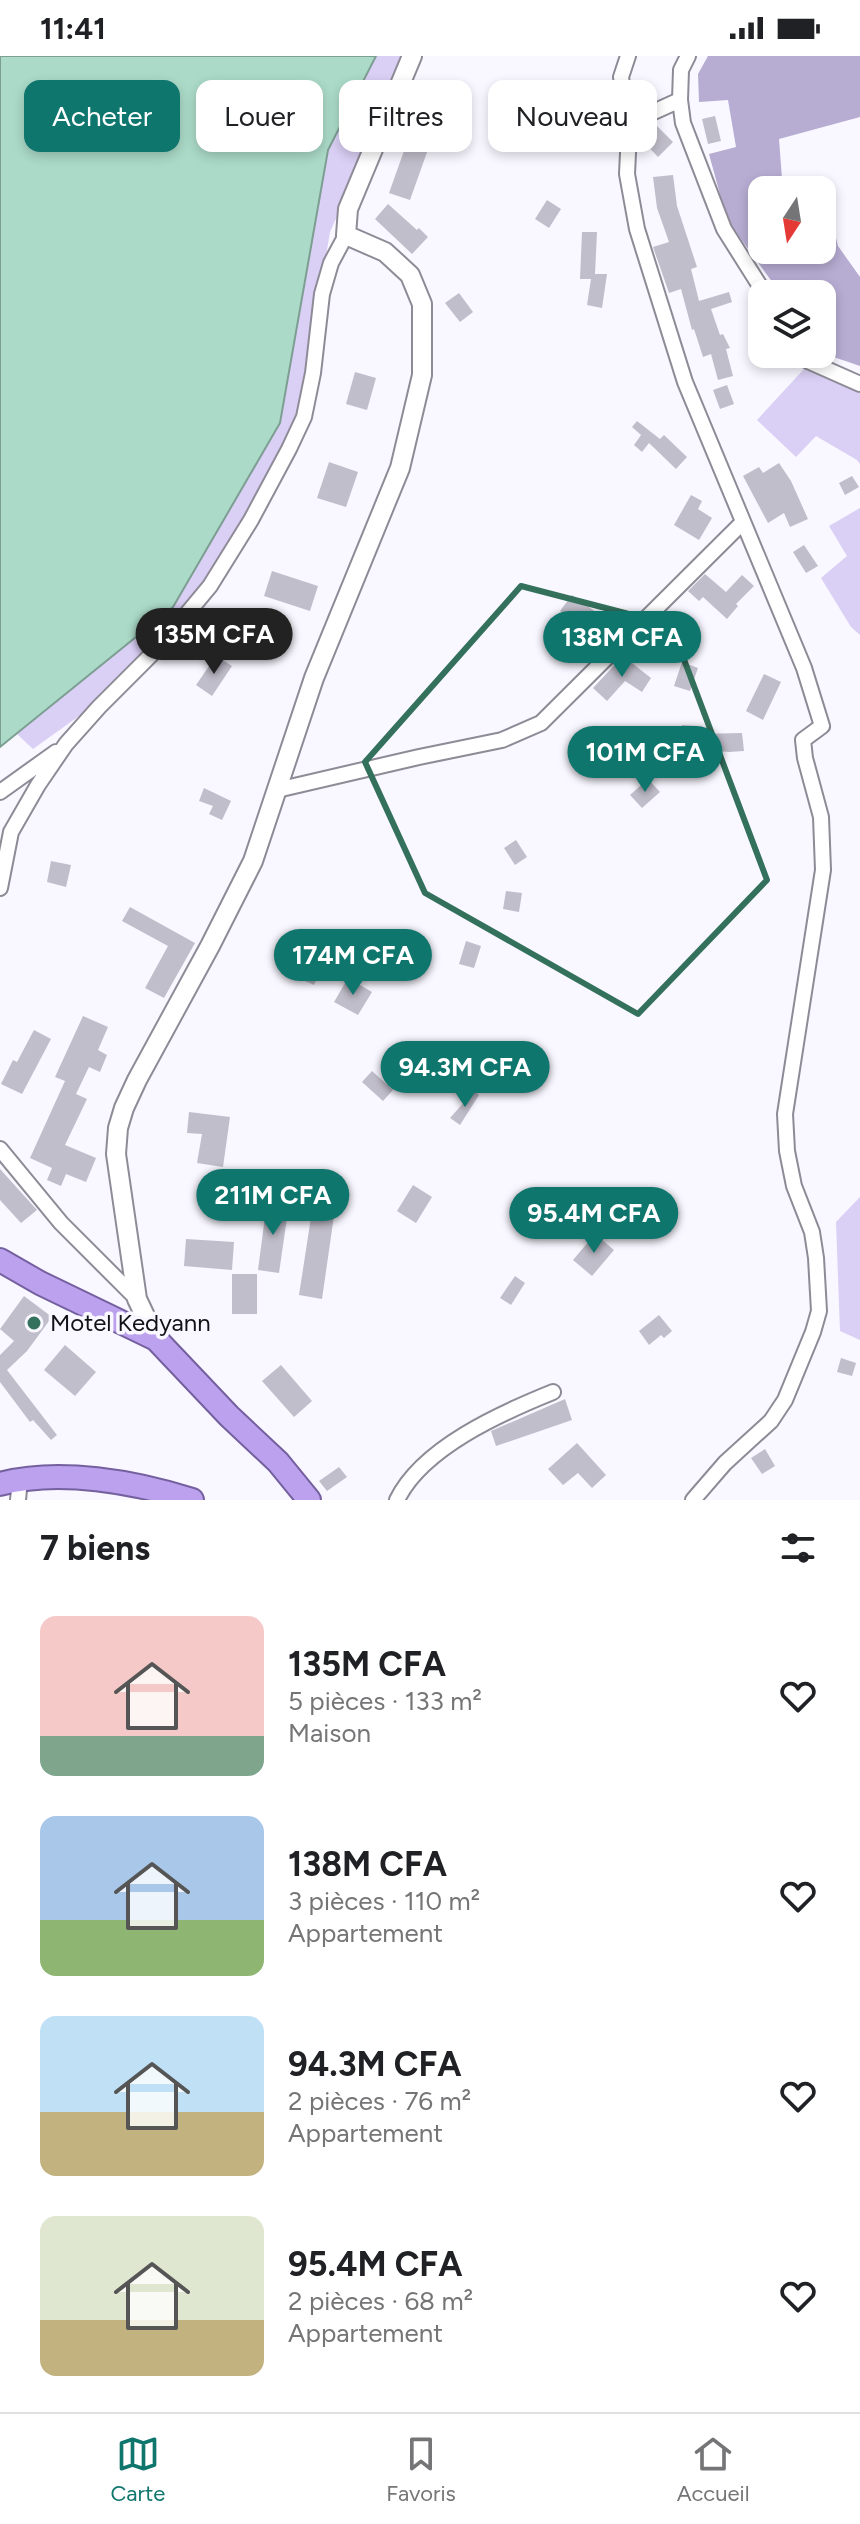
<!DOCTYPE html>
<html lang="fr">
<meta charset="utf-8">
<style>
:root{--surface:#fff;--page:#f2f2f2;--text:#202124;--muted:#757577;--line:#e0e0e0;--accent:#0f766e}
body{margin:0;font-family:Figtree,sans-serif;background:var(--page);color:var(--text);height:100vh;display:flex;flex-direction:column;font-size:30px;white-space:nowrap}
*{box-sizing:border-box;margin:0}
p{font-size:26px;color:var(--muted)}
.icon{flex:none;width:44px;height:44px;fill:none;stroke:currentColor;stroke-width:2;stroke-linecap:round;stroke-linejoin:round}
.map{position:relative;height:1444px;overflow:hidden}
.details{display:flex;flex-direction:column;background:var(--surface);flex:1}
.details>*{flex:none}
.top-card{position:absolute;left:24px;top:24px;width:812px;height:72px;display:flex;gap:16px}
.needle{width:52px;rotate:192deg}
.fabs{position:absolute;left:748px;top:120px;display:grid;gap:16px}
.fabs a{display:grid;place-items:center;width:88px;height:88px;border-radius:16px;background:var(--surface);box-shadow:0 4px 12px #0003;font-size:40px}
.price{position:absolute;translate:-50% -68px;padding:0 18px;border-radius:28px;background:var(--accent);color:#fff;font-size:26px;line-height:52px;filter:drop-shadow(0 2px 4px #0008)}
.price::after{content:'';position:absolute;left:50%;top:48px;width:24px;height:18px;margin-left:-12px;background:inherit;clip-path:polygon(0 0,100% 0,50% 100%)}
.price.selected{background:#222;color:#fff}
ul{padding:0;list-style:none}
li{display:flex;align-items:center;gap:24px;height:200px;padding:0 40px}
li span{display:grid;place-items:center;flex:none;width:224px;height:160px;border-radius:16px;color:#555}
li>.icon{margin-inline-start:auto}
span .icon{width:96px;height:96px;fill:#fffc;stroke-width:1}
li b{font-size:34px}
h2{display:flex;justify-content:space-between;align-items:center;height:96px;padding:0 40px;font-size:34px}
.tag{padding:0 28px;border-radius:16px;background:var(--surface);box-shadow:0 4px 12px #0003;font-size:28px;line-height:72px}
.tag.selected{background:var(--accent);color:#fff}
.status{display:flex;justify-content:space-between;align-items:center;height:56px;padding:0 40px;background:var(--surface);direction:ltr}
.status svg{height:22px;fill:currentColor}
.tab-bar{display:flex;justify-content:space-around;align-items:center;height:112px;border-top:2px solid var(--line);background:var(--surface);font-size:22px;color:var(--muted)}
.tab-bar a{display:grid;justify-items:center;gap:4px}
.tab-bar .selected{color:var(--accent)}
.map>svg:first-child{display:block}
</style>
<div class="status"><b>11:41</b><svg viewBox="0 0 49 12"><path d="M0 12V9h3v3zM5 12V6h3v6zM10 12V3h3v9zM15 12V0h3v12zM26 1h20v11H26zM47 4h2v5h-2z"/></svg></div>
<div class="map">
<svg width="860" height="1444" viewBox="0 0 860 1444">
<rect width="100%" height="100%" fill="#f9f7ff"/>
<!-- green -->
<path fill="#dacff5" d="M376,0H409L330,176L299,362L225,499L173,564L93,650L33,693L17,678L173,551L280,367L328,94Z
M804,313L860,337V408L857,404L816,380L796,401L757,364Z
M860,452V579L851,571L821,522L847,500L829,470Z
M860,1141V1284L840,1275L836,1166Z"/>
<!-- forest -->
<path fill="#b7acd2" d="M708,0H860V61L779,83L782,123L801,134H762V194H822V146L828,149L838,190L860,221V310L825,298L822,295V238H781L727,164L709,98L736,91L728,44L699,46L698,18Z"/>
<!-- water -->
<path fill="#abdac8" stroke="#7d9e92" stroke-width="2" d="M0,0H376L328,94L280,367L173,551L0,691Z"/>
<!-- building -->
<path fill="#c1becb" d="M715,60L721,85L708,88L702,63Z
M595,64L611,65L610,87L593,86Z
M656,69L673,86L658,101L641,83Z
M410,78L431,85L410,144L389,137Z
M673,119L677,150L697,211L691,213L699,245L729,236L732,246L711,253L720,279L723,278L730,292L726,293L733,320L718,324L711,298L703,301L694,273L692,274L681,233L669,237L653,191L669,186L657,152L653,121Z
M547,144L561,153L549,172L535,163Z
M388,148L417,174L419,172L428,181L412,198L375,163Z
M582,176H597L595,218H607L602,252L587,249L591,223H580Z
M459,237L473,256L460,266L445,247Z
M355,316L376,322L367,354L346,348Z
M727,329L734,348L720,353L713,334Z
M637,365L660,383L664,379L687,401L676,413L649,387L642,396L634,389L641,379L632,371Z
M329,406L358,416L346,451L317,442Z
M779,407L791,425L808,463L790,471L784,457L768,467L743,420L759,411L763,417Z
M852,420L859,431L845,439L839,427Z
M691,439L702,445L698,453L712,462L699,484L674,469Z
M804,489L818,510L806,517L793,496Z
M272,515L318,530L310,555L264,540Z
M705,518L726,536L742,519L754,530L736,548L738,550L727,563L703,541L699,545L688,535Z
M572,539L596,556L584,572L560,555Z
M216,600L232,610L212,640L196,629Z
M623,600L651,622L642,636L625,625L607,645L593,632Z
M682,606L698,612L690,635L674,630Z
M764,618L781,626L763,664L746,655Z
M682,669L696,670L695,678L742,677L744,695L729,696L680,692Z
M648,723L660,736L642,752L630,739Z
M204,732L231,745L222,764L209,758L213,750L199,745Z
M516,784L527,801L515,809L504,792Z
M51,805L71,809L66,831L47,826Z
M506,835L522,837L519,856L503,853Z
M130,851L195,887L164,942L145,932L168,890L122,865Z
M312,882L332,891L314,929L294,920Z
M415,883L427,886L421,907L409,904Z
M466,885L481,890L474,912L459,908Z
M348,922L372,936L358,959L334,946Z
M83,960L108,971L98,994L107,999L100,1016L89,1011L76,1038L87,1043L65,1089L96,1102L86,1126L66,1118L61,1130L47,1124L52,1112L30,1102L65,1025L55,1021Z
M34,974L51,983L22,1038L1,1028L13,1004L17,1006Z
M372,1015L393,1034L383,1045L362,1026Z
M474,1035L479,1039L460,1069L450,1062Z
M189,1056L230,1061L223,1111L197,1107L202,1078L187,1077Z
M0,1113L37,1154L21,1167L0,1144Z
M316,1129L338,1132L322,1243L299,1239Z
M413,1129L432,1141L416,1167L397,1155Z
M267,1145L289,1148L279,1217L258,1214Z
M595,1178L614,1194L592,1220L573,1204Z
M186,1183L234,1186L232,1214L184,1210Z
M232,1218H257V1258H232Z
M515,1220L525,1227L511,1249L500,1242Z
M24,1240L52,1261L27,1295L7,1314L57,1379L51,1384L33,1364L30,1366L0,1326V1299L14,1285L0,1273Z
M659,1259L672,1275L664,1282L661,1279L649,1289L639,1275Z
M65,1289L96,1316L75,1340L44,1314Z
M841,1302L856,1307L852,1320L837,1316Z
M281,1309L312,1345L294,1361L262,1325Z
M565,1343L572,1364L496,1390L491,1375Z
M577,1387L606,1419L592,1432L578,1417L563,1429L548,1413Z
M765,1393L775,1410L762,1418L751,1402Z
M339,1411L347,1421L327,1435L319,1425Z"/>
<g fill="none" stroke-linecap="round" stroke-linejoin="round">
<!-- minor casing -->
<g stroke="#8e8b97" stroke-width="18">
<path id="minor" d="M628,0L621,21L629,76L627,118L637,173L685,326L804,612L822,670L803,684L805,702L821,761L823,814L785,1058L787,1095L794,1130L812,1176L816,1202L819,1255L813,1276L785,1344L771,1365L725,1407L693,1444
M688,0L681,14L680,44L683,67L724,173L765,238
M629,76L649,58L680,44
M804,298L808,305L860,328
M277,734L419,701L502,684L541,667L743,466
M0,736L56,696
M0,832L11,776L38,729L66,688L99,651L161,589L210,530L251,464L289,393L304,361L313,317L322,238L331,207L346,179
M0,1093L61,1167L137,1243
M18,1444L20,1423
M397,1444C422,1392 501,1357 553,1336"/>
</g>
<!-- tertiary casing -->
<g stroke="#8e8b97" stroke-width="22">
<path id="tertiary" d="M156,1283L137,1243L116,1098L118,1072L124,1052L137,1024L210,890L253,805L314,622L400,412L422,319V248L410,219L385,196L346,179L348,153L412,0"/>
</g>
<!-- trunk casing -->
<g stroke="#75609f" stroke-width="26">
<path id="trunk" d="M0,1204L40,1227L156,1283L229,1360L278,1406L309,1444
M0,1428C59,1412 135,1426 192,1444"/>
</g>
<!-- minor -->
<use href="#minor" stroke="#fff" stroke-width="14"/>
<!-- tertiary -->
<use href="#tertiary" stroke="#fff" stroke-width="18"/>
<!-- trunk -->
<use href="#trunk" stroke="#bca2ee" stroke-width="22"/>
</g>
<!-- marked area -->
<path fill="none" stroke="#34715c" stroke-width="6" stroke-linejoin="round" d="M521,530L671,569L767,824L638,958L425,837L365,706Z"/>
<!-- markers -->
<circle fill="#34715c" stroke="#f9f7ff" stroke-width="3" cx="34" cy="1267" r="8"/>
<g text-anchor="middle" stroke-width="7" stroke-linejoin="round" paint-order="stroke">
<!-- poi labels -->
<g font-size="24" fill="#121115" stroke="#f9f7ff" text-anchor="start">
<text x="50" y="1275">Motel Kedyann</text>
</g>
</g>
</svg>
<div class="fabs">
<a><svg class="needle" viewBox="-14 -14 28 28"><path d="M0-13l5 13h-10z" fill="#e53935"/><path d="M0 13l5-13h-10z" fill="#757577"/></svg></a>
<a><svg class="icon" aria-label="layers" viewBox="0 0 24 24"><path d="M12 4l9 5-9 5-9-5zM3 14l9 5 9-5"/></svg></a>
</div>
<b class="price selected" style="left:214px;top:620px">135M CFA</b>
<b class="price" style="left:622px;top:623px">138M CFA</b>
<b class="price" style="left:645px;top:738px">101M CFA</b>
<b class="price" style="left:353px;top:941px">174M CFA</b>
<b class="price" style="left:465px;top:1053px">94.3M CFA</b>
<b class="price" style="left:273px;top:1181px">211M CFA</b>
<b class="price" style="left:594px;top:1199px">95.4M CFA</b>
<div class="top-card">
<a class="tag selected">Acheter</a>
<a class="tag">Louer</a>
<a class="tag">Filtres</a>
<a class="tag">Nouveau</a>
</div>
</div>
<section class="details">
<h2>7 biens<svg class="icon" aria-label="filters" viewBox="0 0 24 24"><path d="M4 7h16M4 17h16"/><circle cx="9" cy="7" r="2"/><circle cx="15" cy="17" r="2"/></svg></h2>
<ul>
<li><span style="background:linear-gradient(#f6c9c9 75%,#7fa58c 0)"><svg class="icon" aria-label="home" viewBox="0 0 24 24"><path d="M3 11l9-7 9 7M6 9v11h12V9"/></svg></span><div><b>135M CFA</b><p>5 pièces · 133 m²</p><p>Maison</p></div><svg class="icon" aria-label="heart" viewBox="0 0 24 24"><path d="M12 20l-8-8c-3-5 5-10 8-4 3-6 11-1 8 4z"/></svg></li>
<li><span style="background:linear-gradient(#a9c7e8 65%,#8fb573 0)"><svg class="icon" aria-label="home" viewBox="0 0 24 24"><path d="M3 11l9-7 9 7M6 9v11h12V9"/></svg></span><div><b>138M CFA</b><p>3 pièces · 110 m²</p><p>Appartement</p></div><svg class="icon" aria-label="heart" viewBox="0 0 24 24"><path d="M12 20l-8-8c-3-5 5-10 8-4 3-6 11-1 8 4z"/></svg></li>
<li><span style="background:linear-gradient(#bfe0f5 60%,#c2b280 0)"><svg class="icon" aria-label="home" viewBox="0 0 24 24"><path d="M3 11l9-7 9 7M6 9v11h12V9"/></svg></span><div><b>94.3M CFA</b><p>2 pièces · 76 m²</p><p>Appartement</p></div><svg class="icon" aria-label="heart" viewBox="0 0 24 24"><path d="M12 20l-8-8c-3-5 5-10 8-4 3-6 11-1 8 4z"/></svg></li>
<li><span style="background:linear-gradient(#dfe7d0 65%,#c2b280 0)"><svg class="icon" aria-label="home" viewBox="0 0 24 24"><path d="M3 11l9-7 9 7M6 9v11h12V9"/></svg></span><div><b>95.4M CFA</b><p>2 pièces · 68 m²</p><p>Appartement</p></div><svg class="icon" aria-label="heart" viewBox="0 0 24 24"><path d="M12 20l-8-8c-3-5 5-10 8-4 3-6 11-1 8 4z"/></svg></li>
</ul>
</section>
<nav class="tab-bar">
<a class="selected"><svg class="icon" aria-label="map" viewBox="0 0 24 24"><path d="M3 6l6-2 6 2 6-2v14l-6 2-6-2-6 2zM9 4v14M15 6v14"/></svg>Carte</a>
<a><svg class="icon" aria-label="saved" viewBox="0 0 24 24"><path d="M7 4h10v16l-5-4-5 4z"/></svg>Favoris</a>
<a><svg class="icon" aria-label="home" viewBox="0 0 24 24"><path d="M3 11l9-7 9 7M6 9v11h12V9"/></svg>Accueil</a>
</nav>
